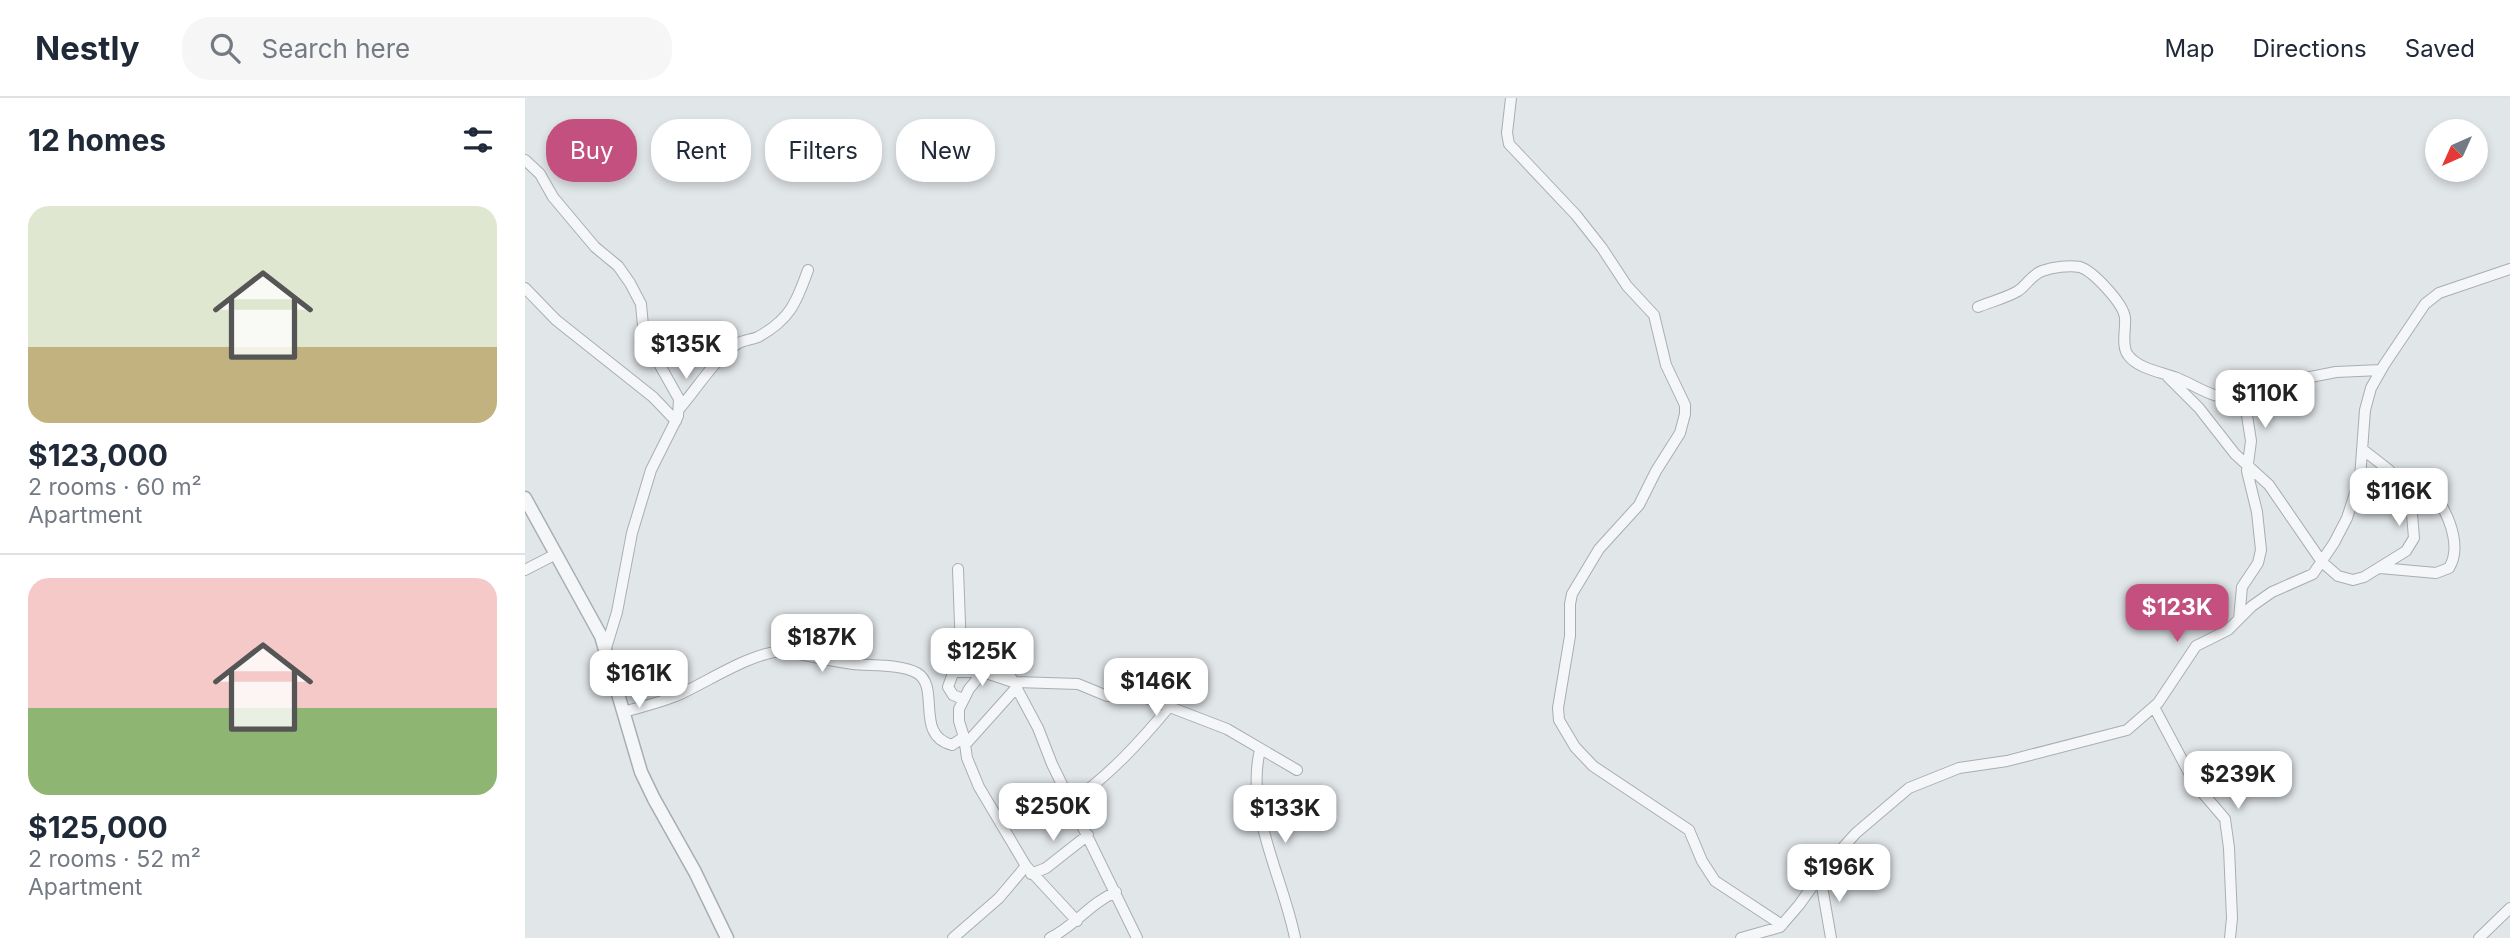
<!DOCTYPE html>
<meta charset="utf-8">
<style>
:root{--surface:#fff;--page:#f6f6f7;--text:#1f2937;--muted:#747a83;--line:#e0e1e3;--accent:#c4507f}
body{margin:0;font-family:Inter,sans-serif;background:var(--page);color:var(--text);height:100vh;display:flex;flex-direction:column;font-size:26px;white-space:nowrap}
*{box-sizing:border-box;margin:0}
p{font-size:23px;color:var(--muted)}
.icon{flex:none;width:38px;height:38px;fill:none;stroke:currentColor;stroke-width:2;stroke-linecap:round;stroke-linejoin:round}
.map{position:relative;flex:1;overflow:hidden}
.details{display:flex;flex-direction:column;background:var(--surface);width:525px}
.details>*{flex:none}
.top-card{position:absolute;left:21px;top:21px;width:665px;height:63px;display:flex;gap:14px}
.needle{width:46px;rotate:225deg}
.tools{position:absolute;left:1900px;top:21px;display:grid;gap:14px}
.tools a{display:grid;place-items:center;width:63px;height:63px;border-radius:50%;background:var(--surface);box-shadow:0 4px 10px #0003;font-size:35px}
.price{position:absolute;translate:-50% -60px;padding:0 16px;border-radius:14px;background:#fff;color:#222;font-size:23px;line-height:46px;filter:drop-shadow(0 2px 4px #0008)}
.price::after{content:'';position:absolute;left:50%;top:42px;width:21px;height:16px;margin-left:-10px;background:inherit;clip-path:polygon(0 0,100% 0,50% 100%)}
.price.current{background:var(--accent);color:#fff}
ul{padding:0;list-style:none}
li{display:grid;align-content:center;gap:14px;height:371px;padding:0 28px}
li+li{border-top:2px solid var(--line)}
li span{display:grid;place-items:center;height:217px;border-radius:21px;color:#555}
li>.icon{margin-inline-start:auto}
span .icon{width:126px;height:126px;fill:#fffc;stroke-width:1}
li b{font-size:30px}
h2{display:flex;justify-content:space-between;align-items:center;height:84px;padding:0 28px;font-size:30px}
.chip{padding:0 24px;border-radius:28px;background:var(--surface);box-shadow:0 4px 10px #0003;font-size:24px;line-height:63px}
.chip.current{background:var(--accent);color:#fff}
header{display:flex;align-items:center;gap:42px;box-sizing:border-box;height:98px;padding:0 35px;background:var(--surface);border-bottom:2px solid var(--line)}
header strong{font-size:33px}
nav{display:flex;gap:38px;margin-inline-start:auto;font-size:24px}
.search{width:490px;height:63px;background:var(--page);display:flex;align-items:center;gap:18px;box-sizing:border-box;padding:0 24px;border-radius:28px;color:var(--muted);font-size:26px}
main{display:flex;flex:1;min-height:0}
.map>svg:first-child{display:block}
</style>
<header>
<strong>Nestly</strong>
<div class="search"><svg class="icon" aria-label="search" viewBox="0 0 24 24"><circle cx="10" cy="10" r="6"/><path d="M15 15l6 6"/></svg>Search here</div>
<nav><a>Map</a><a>Directions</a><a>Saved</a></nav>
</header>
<main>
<section class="details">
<h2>12 homes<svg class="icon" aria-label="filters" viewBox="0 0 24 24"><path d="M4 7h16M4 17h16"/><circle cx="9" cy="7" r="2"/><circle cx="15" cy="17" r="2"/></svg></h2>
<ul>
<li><span style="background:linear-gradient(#dfe7d0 65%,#c2b280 0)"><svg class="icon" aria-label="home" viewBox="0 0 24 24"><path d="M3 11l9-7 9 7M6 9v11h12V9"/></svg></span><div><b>$123,000</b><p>2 rooms · 60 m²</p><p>Apartment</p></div></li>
<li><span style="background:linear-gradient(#f6c9c9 60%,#8fb573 0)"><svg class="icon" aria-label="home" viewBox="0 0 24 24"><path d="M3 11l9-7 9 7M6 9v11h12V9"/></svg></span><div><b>$125,000</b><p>2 rooms · 52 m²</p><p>Apartment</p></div></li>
</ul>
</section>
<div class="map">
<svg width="1985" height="840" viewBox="0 0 1985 840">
<rect width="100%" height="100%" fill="#e1e6e9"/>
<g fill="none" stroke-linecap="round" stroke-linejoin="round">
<!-- minor casing -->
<g stroke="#a7aeb3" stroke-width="12">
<path id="minor" d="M986,0L982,35L984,46L1051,117L1077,150L1102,188L1129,217L1141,267L1160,307V316L1155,335L1131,373L1114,407L1074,451L1047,496L1045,506V538L1033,610L1034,622L1050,649L1068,668L1164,732L1177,763L1190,783L1257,827
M0,62L15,76L28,99L70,149L93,168L105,185L116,206L119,239L154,301L153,318L126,372L107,435L92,514L81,550
M0,190L31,222L128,299L151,323
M1453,209C1465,204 1481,200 1493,193C1502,187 1506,177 1517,173C1528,169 1544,167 1555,169C1568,173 1599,206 1600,220C1601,231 1596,248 1603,257C1613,271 1637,274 1652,280C1672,288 1689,302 1712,300L1775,281L1811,274L1856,272
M1643,279L1674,310L1710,356L1744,387L1797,464L1813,478L1828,482L1839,479L1881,453L1889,440L1887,416L1881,393L1864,372L1837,351
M155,310C173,289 189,262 212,246C218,242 226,242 233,239C264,222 271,206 283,172
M1855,470L1911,475L1924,470C1936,451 1926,423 1915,405
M433,471L436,553L423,589L428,597L438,601
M0,472L31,456
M1714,521L1717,489L1733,465L1736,452L1732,414L1722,373L1726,343L1719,298
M474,555L444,591L434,611V623L439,639L442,660L454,689L501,768L552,823
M429,574H458L488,584L553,586L582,598H616L702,631L772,672
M483,574L513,630L527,666L612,840
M1629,609L1670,686L1700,721L1704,750L1707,820L1705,840
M98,614C116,609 134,605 151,598C183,584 224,555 258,553C282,557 304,563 328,566C345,568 377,566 392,575C416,589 389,637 427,647L439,639
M440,647L491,590
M735,652C720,714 758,779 770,840
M546,704C585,677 614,645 644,609
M506,776L521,770L563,737
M1295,777L1306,840
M428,840L474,800L501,768
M525,840C550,828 565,805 591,794
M1216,840L1255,829L1274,807L1303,766L1331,735L1384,690L1434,670L1482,663L1602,632L1633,605L1671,548L1703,532L1727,508L1747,494L1788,476L1809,445L1822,420L1835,380L1840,312L1846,290L1859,267L1900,206L1914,195L1985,171
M1954,840L1985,810"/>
</g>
<!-- tertiary casing -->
<g stroke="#a7aeb3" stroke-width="15">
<path id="tertiary" d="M0,400L76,538L116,674L129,701L170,774L202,840"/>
</g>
<!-- minor -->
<use href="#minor" stroke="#f4f6f7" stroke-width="10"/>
<!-- tertiary -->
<use href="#tertiary" stroke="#f4f6f7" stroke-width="12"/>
</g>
</svg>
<div class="tools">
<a><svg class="needle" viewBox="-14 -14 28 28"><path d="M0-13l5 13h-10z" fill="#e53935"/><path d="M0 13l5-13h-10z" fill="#747a83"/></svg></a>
</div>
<b class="price" style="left:161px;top:283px">$135K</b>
<b class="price" style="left:1740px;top:332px">$110K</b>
<b class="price" style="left:1874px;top:430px">$116K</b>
<b class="price current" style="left:1652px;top:546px">$123K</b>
<b class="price" style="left:297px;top:576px">$187K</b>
<b class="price" style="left:457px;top:590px">$125K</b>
<b class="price" style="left:114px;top:612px">$161K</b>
<b class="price" style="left:631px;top:620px">$146K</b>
<b class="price" style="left:1713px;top:713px">$239K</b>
<b class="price" style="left:528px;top:745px">$250K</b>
<b class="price" style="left:760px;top:747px">$133K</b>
<b class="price" style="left:1314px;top:806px">$196K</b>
<div class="top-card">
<a class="chip current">Buy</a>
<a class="chip">Rent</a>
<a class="chip">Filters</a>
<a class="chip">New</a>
</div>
</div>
</main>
